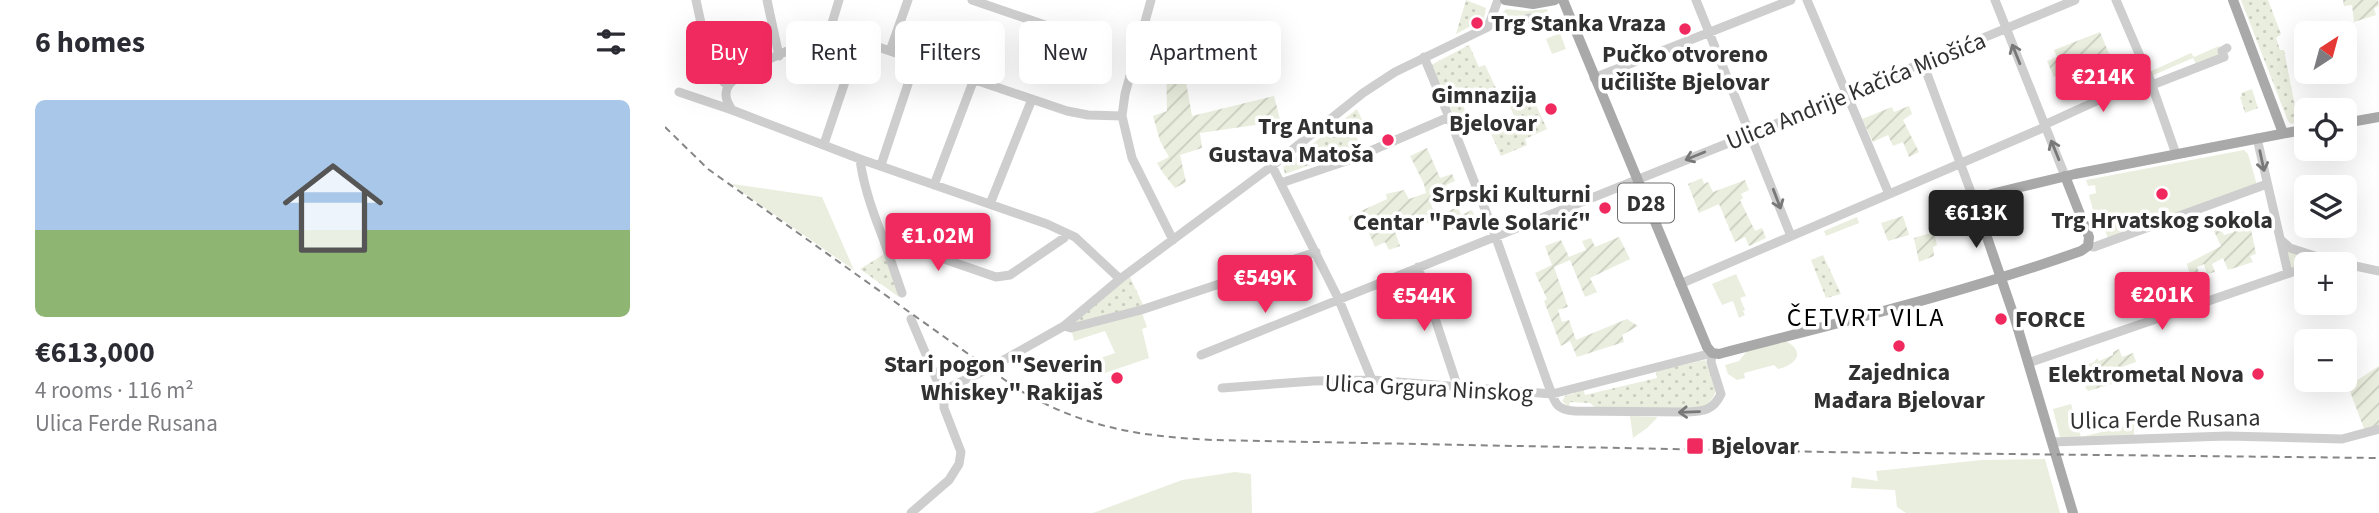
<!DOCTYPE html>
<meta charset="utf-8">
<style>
:root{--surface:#fff;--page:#f7f7f7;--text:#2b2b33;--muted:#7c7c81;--line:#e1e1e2;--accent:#f02a5e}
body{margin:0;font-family:"Source Sans 3",sans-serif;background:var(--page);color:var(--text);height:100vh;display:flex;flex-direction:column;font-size:26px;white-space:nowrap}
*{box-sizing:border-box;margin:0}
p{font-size:23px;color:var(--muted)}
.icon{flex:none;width:38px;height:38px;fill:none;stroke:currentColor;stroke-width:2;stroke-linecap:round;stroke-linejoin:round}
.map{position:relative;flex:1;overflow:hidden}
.sheet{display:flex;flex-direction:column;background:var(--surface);width:665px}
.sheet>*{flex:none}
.banner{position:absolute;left:21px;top:21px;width:665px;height:63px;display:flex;gap:14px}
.needle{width:46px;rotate:36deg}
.buttons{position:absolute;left:1629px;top:21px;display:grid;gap:14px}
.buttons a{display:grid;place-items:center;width:63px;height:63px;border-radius:10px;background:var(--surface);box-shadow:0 7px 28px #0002;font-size:35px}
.price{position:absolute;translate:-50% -60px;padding:0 16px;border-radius:7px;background:var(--accent);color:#fff;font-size:23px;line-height:46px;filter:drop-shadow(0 2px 4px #0008)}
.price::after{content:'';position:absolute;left:50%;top:42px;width:21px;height:16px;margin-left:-10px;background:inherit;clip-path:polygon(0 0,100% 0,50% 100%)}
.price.current{background:#222;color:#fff}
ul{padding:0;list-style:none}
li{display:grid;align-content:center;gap:14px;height:371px;padding:0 35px}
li+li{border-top:2px solid var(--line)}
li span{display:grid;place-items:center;height:217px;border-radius:10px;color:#555}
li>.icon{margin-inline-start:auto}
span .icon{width:126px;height:126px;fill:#fffc;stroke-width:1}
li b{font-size:30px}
h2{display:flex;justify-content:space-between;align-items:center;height:84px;padding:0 35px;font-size:30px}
.tag{padding:0 24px;border-radius:10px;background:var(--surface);box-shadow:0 7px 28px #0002;font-size:24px;line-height:63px}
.tag.current{background:var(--accent);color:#fff}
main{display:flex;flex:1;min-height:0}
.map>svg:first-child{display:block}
</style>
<main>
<section class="sheet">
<h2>6 homes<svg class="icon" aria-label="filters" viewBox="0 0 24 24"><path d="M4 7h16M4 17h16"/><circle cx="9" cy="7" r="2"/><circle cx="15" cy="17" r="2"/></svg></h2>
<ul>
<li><span style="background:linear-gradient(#a9c7e8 60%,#8fb573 0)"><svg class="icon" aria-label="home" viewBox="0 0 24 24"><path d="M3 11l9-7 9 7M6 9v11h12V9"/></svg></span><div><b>€613,000</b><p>4 rooms · 116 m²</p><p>Ulica Ferde Rusana</p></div></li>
</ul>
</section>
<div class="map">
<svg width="1714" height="513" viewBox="0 0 1714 513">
<defs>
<pattern id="park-dots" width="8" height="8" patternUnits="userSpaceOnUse" patternTransform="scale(1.75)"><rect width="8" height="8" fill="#eaeede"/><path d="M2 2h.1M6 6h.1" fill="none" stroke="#c9cdbf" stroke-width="1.8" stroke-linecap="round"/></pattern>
<pattern id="garden-furrows" width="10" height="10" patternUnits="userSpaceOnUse" patternTransform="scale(1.75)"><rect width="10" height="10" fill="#eaeede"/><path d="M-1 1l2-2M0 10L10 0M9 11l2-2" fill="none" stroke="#c9cdbf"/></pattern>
</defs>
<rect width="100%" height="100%" fill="#fff"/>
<!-- grass -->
<path fill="#eaeede" d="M841,9L862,11L882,9L883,11L869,16L863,14L838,24L833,23L834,16Z
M895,33L901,49L887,54L881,39Z
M1554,46L1559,57L1533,68L1528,58L1484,77L1482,73L1526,53L1529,57Z
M1579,150L1583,154L1592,185L1443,239L1438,223L1432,225L1424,195L1431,193L1430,185L1423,186L1421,180Z
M67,184L157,197L189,270L77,192Z
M1192,217L1194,223L1161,236L1159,231Z
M1620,248L1650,259L1624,270Z
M1071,274L1081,296L1075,298L1080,310L1078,311L1080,315L1074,318L1068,301L1057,305L1047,284Z
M476,310L482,327L477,329L484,358L437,374L433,359L450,353L440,331L409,341L406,328Z
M1121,341C1142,353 1130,365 1113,369L1109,365L1079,373L1080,378L1072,380L1063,374L1060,365L1074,361L1082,351Z
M1406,404L1416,437L1469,424V440L1399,441L1395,437L1388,409Z
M965,416L991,417L992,418L982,428L968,438Z
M1380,459L1395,513H1241L1232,507L1230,490L1186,488L1187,477L1213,481L1211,471L1317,460Z
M570,472L586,474L587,513H428L517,480Z"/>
<!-- park -->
<path fill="url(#park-dots)" d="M801,0L821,8L819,19L791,34Z
M1576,0H1603L1616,34L1611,38L1615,50H1619L1633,122L1626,124L1623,121Z
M804,45L814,67L820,65L831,88L798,105L803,118L793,124L766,65Z
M1587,89L1593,108L1580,113L1575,97L1577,96L1576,93Z
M865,92L882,129L860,139L862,145L836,156L824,129L850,118L843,102Z
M692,109L699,124L688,130L696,147L620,174L618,167Z
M221,253L234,297L195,269Z
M1158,255L1176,294L1161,298L1146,260Z
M463,273L480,309L410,327L407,318Z
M1040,360C1051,386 1059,390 1036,410L931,408L925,403L905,402L904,407L897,401L901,395L909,394L908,390L918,388L920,395L992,378L991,371Z"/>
<!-- garden -->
<path fill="url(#garden-furrows)" d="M1678,0H1713L1714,6L1709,8L1711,15L1689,22L1687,5L1679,6Z
M495,31L532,33L533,43L515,47L527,116L609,96L617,127L600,134L597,124L535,133L537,148L515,155L521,182L510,188L498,173L492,163L504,157L495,141L488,116L502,111L501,63L511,60L510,46L492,47Z
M1435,32L1447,61L1443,63L1445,67L1437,71L1441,82L1436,85L1425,61L1415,65L1416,68L1409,71L1412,77L1408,80L1412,89L1405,92L1398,74L1389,77L1382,61L1392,57L1389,50Z
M1244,106L1247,114L1238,120L1254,152L1244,157L1238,142L1228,146L1223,135L1208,142L1197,119L1227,107L1229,112Z
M762,148L775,178L787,174L790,181L781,185L785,193L765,202L771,216L793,207L796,215L807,210L812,222L798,230L797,227L788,231L782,217L747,228L746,224L730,231L735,246L724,250L720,242L710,247L701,226L689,230L683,217L722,199L721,194L739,190L744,199L761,193L759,184L745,156Z
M1037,178L1039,184L1043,182L1048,192L1080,180L1084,190L1076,194L1078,198L1075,200L1090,231L1097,228L1101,238L1084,246L1080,237L1070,242L1054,204L1034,213L1023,184Z
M1579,212L1583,218L1594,214L1598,225L1586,229L1591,254L1585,256L1588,262L1563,270L1558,258L1547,264L1550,272L1542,274L1539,264L1532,267L1535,276L1526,279L1522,264L1556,246L1549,231L1555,228L1559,235L1569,232L1566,223L1575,219L1573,213Z
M1238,216L1244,235L1223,241L1216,223Z
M1269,232L1272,245L1268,247L1269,256L1254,262L1249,238Z
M954,237L965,259L925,278L932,292L920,297L905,260L889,267L903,307L893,310L897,322L904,320L911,340L962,319L973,326L957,335L959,342L912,357L905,341L896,346L879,301L882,299L870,273L887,265L880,246L896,240L904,257L921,250L917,241L926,238L930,247Z
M1454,349L1457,357L1468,353L1471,362L1445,371L1450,383L1423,391L1420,387L1424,384L1417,369L1410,372V369L1429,362L1432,358L1434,361L1448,355V352Z
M1714,366V429L1701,434L1683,386Z"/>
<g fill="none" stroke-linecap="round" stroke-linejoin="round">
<!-- minor -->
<path stroke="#cecece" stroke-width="9" d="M31,0L45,65L49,73L63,86
M102,0L114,56
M307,0L421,39
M486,0L460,94L457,116L467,158L508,240
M1031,0L1126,236
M1142,0L1224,194
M1330,0L1400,176
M1451,0L1484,77L1511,154
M826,22C839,32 850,24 864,18
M164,33L174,0
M225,51L243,0
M1258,63L1313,211
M929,78L1126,0
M1487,85L1559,57L1557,51L1562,48
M14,92L67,110L195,159L382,224L410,237L455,279
M67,110C63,103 59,97 62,89C68,70 143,43 164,33H172L402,111L423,115L457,116
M1379,125L1484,77
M1592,138L1623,273
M159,144L194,40
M195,159C198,186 208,213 218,238L331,277L345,275L399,238L401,233
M216,165L251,60
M607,166L674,300L707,380
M616,183L687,159L784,117L759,57
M269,185L309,79
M325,204L367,99
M218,238L237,293
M1615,239L1625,248L1662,260
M1423,246L1429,247L1602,184
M1649,264L1662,260L1714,271
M753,267L793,388
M1015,284L1380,127
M246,319L279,397
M399,326L406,328L476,310L651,252
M536,355L1086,134L1410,0
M1363,363L1642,267
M557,388L649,381L707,380L887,394L1047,353L1046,362L1056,394C1048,411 1038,411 1021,412L910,411C889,410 890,401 883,384L830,235L784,117
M1387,442L1562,436L1677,439L1714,429
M246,513L284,480L294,464L296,452L279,408V397L287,386L323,369L399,326L455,279L607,166L698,93L730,72L823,27L833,0"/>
<!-- major -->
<path stroke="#a9a9a9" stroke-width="10" d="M840,0L868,4L890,0
M898,0L1042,347L1047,353L1054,354C1176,322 1298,293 1416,251L1423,246L1424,237L1400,176
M1568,0L1618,133
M1680,123L1714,117
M1408,513L1350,319L1313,211L1314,204L1326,194L1410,174L1642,129"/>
<!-- rail -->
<path stroke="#868686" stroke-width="2" stroke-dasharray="7 5" stroke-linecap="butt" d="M0,127L43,169L354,390C420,428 473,436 547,440L1159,452L1714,458"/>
</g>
<!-- one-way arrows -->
<defs><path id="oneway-shaft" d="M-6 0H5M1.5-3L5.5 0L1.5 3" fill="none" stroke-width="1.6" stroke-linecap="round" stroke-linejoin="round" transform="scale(1.75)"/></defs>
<g stroke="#787878">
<use href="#oneway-shaft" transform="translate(1351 54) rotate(-112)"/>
<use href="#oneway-shaft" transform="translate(1390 150) rotate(-112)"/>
<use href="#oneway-shaft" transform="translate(1030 156) rotate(158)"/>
<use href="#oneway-shaft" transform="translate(1597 161) rotate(78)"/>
<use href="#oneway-shaft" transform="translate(1112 199) rotate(69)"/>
<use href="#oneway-shaft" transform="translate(1024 412) rotate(178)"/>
</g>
<!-- markers -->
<g fill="#f02a5e" stroke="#fff" stroke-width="2.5">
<circle cx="812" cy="23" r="7"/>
<circle cx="1020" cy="29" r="7"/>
<circle cx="886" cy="109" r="7"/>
<circle cx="723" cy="140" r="7"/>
<circle cx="1497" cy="194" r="7"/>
<circle cx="940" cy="208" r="7"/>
<circle cx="1336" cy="319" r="7"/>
<circle cx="1234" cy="346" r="7"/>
<circle cx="1593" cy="374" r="7"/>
<circle cx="452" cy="378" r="7"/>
<rect x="1021" y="437" width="18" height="18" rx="3.5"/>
</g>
<g text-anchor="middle" stroke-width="7" stroke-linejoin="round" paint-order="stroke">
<!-- shield labels -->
<rect fill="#fff" stroke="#6f6f6f" stroke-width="2" x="953" y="183.5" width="56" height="39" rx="5"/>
<g font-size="23" font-weight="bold" fill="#313131">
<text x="981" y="211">D28</text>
</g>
<!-- poi labels -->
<g font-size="24" font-weight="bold" fill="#313131" stroke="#fff" text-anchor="end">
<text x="826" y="31" text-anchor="start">Trg Stanka Vraza</text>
<text x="1020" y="62" text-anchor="middle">Pučko otvoreno<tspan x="1020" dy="28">učilište Bjelovar</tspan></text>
<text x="872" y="103">Gimnazija<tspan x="872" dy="28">Bjelovar</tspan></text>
<text x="709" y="134">Trg Antuna<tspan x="709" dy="28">Gustava Matoša</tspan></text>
<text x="926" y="202">Srpski Kulturni<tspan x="926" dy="28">Centar "Pavle Solarić"</tspan></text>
<text x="1497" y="228" text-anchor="middle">Trg Hrvatskog sokola</text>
<text x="1350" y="327" text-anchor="start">FORCE</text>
<text x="438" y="372">Stari pogon "Severin<tspan x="438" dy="28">Whiskey" Rakijaš</tspan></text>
<text x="1234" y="380" text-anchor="middle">Zajednica<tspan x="1234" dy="28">Mađara Bjelovar</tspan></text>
<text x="1579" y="382">Elektrometal Nova</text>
<text x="1046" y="454" text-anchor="start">Bjelovar</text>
</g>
<!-- street labels -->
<g font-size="24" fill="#313131" stroke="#fff">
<text transform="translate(1191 91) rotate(-22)" y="8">Ulica Andrije Kačića Miošića</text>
<text transform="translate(764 388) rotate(3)" y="8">Ulica Grgura Ninskog</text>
<text transform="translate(1500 419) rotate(-1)" y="8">Ulica Ferde Rusana</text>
</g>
<!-- neighbourhood labels -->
<g font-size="26" letter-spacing="2" fill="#000" stroke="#fff">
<text x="1201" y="326">ČETVRT VILA</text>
</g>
</g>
</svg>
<div class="buttons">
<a><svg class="needle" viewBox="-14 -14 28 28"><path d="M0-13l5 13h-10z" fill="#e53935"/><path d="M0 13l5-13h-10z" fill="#7c7c81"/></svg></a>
<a><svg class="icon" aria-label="locate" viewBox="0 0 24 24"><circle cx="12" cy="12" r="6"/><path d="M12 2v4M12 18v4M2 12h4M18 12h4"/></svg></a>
<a><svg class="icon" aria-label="layers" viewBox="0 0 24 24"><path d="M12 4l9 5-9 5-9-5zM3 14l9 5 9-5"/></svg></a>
<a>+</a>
<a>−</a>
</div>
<b class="price" style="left:1438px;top:114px">€214K</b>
<b class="price current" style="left:1311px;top:250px">€613K</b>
<b class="price" style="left:273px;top:273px">€1.02M</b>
<b class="price" style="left:600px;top:315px">€549K</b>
<b class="price" style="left:1497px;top:332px">€201K</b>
<b class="price" style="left:759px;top:333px">€544K</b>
<div class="banner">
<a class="tag current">Buy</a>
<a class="tag">Rent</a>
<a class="tag">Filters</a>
<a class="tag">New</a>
<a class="tag">Apartment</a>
</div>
</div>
</main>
